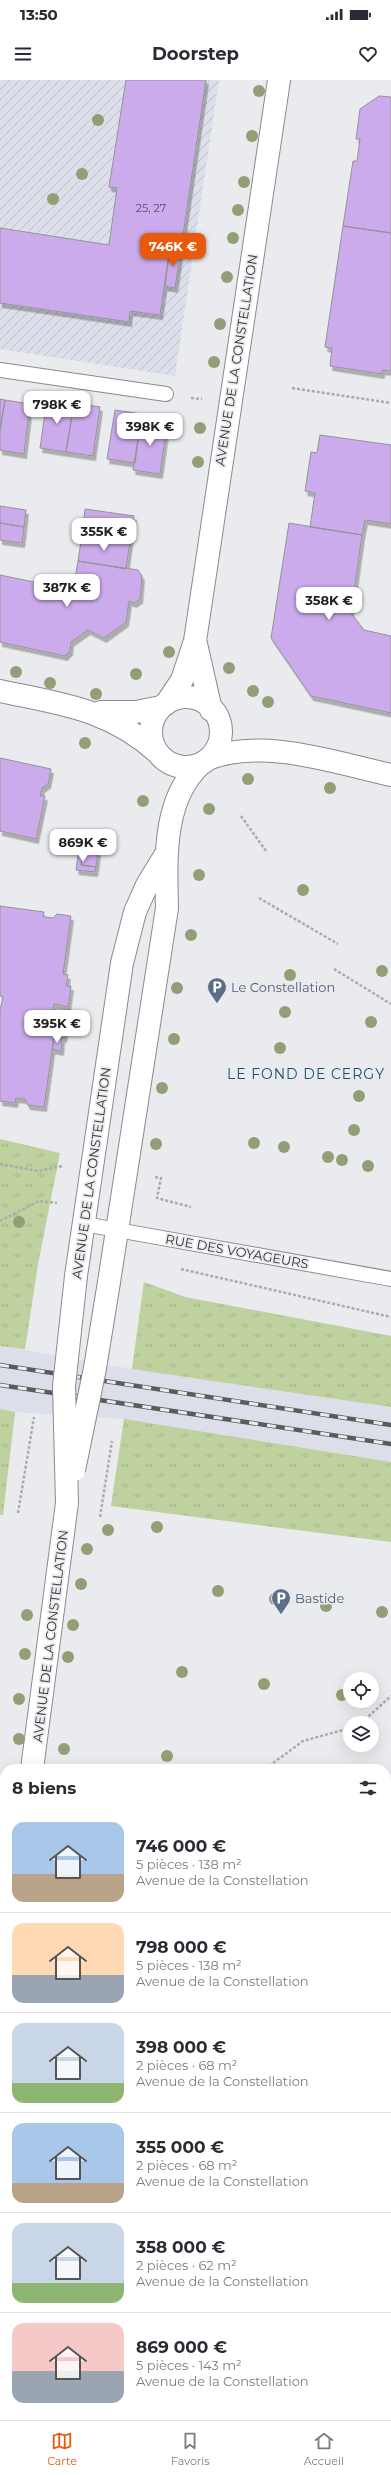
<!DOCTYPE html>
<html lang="fr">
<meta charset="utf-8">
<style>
:root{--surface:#fff;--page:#f2f2f3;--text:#2b2b33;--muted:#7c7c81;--line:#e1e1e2;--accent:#ea580c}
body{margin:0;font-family:Montserrat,sans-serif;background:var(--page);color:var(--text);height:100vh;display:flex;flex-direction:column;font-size:15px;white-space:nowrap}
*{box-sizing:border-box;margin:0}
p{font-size:13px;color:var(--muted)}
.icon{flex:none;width:22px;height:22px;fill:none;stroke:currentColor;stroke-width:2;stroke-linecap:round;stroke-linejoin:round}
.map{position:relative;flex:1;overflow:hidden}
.sheet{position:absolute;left:0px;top:1684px;width:391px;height:656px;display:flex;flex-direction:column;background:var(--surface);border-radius:16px 16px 0 0;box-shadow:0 4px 16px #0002}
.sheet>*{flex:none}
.tools{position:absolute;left:343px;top:1592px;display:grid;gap:8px}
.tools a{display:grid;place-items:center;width:36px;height:36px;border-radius:50%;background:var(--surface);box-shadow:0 4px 16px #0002;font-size:20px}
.price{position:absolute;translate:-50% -34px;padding:0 9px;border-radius:8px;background:#fff;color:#222;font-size:13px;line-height:26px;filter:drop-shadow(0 1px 2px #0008)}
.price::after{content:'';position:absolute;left:50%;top:24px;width:12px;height:9px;margin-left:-6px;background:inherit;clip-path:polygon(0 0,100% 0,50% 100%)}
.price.current{background:var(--accent);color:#fff}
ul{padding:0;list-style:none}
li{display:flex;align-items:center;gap:12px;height:100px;padding:0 12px}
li+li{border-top:1px solid var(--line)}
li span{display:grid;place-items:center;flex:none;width:112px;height:80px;border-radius:12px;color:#555}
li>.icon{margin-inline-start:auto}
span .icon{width:48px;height:48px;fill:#fffc;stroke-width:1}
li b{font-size:17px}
h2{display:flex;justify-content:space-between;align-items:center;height:48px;padding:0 12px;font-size:17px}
.status{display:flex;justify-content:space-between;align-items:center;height:28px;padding:0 20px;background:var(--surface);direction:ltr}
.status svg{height:11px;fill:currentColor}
header{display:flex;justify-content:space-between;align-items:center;height:52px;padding:0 12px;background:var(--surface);font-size:18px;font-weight:700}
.menu{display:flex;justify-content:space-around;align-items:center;height:56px;border-top:1px solid var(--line);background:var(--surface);font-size:11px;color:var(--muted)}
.menu a{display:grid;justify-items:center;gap:2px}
.menu .current{color:var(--accent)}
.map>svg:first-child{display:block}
</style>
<div class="status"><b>13:50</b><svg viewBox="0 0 49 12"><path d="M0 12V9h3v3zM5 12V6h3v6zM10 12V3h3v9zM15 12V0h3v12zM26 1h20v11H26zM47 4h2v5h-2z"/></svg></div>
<header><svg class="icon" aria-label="menu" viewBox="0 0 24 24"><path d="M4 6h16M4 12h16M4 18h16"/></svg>Doorstep<svg class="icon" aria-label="heart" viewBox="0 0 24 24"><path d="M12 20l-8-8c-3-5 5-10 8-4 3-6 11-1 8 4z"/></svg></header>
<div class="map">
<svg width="391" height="2340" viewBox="0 0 391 2340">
<defs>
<pattern id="industrial-furrows" width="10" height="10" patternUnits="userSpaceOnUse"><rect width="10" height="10" fill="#dcdfe9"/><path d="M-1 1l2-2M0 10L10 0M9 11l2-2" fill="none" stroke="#bdc0c8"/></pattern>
<pattern id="grass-tufts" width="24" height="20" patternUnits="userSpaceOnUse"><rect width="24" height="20" fill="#bfd19e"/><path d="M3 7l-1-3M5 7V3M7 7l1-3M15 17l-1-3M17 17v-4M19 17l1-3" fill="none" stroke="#a5b489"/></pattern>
<filter id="shadow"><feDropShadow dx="2.5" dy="4.5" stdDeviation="0" flood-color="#0004"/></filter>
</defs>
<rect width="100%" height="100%" fill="#eaebee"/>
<!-- built -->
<path fill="#dcdfe9" d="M0,1180L38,1184L25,1270L132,1289L144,1202L185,1217L391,1256V1462L111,1426L124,1339L15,1332L5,1402H0Z"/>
<!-- industrial -->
<path fill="url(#industrial-furrows)" d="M0,0H219L175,296L0,269Z"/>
<!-- grass -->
<path fill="url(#grass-tufts)" d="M0,1059L60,1073L38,1184L25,1269L0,1266Z
M144,1202L185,1217L391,1256V1327L132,1289Z
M0,1329L15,1332L3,1435H0Z
M124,1339L391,1382V1462L111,1426Z
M169,2335H347L346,2340H189L169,2337Z"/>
<!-- building -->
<path fill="#cbabec" stroke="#949395" filter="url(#shadow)" d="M126,0H206L181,169L170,167L160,235L130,231L129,242L0,223V148L109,165L117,108L109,107Z
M379,16L391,17V153L343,146L353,81H357L360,59H356L360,29Z
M343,146L391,153V291L382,290V294L330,286L332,268L325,267Z
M170,167L181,169L175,208L165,206Z
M0,319L5,320L0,350Z
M47,319L74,323L66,372L40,368Z
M5,320L30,324L24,374L0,370V350Z
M74,323L100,327L93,376L66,372Z
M115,330L142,334L135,383L107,379Z
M141,340L167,344L160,394L133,390Z
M320,355L391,365V444L365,440L362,455L310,447L315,413L305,411L311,372L317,373Z
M0,426L26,430L24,447L0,443Z
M85,429L134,436L130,462L82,455Z
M0,443L24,447L22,463L0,460Z
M289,443L362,455L351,533L364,550L391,556V633L311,616L271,558Z
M82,455L130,462L126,489L78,481Z
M78,481L138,490L142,496L140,519L134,523L129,521L126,542L104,558L88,550L71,562L70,571L65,576L0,562V495L73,510Z
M0,678L51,689L48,704L42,708L40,716H45L36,759L0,751Z
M79,768L84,769L81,785L96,787L95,792L76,790Z
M84,769L98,771L96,787L81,785Z
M0,826L44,832L43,837L53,838L57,834L71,836L63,894L68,895L66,906H71L68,927L54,924L51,937L67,940L64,958L54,957L44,1027L28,1025L25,1019L16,1018L15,1023L0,1021V930L3,917L0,916Z
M54,957L62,958L61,971L52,969Z
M386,1980L391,1981V2036L386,2035Z
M391,2039V2340H346L347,2335H386V2073Z
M116,2335H169V2337L189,2340H115Z"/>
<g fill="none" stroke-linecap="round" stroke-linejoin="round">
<!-- lane casing -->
<g stroke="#898a8c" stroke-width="16">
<path id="lane" d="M0,290L166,314
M84,1144L391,1199"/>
</g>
<!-- street casing -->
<g stroke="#898a8c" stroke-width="24">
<path id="street" d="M386,1921L391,1922"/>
</g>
<!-- secondary casing -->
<g stroke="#898a8c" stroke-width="24">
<path id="secondary" d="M196,564L211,630
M0,611C61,624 110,629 158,673
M151 652a35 35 0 1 1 70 0a35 35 0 1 1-70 0Z
M166,624L182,600L195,561L279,0
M101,632H136L161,627
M208,679C262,657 336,683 391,695
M76,1196L122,883L135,832L147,805L166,774
M109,1202L167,828C166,780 162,718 202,683
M32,1689L67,1423
M0,1901L5,1869"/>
</g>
<!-- path -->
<path stroke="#abacaf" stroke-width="2.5" stroke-dasharray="3 2" stroke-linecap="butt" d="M292,308L391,323
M191,318L202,319
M241,736L266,771
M259,818L338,864
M334,889L391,924
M0,1084L38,1091L63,1086
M155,1097L161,1098L157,1118L191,1127
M0,1141L39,1121L57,1123
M181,1189L391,1237
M361,1643L391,1616
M265,1689L303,1661L350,1648
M0,2181L5,2182
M0,2295L5,2233"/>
<!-- lane -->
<use href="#lane" stroke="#fff" stroke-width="14"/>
<!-- street -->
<use href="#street" stroke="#fff" stroke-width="22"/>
<!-- secondary -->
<use href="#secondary" stroke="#fff" stroke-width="22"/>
<!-- rail casing -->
<g stroke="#5a5b5c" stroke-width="4.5">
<path id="rail" d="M0,1285L391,1345
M0,1305L391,1364"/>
</g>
<!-- rail -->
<use href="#rail" stroke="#eaebee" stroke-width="3" stroke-dasharray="9" stroke-linecap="butt"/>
<!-- secondary-bridge casing -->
<g stroke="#898a8c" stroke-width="24" stroke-linecap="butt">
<path id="secondary-bridge" d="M74,1390L95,1288L109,1202
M67,1423L64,1306L76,1196"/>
</g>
<!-- path-bridge -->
<path stroke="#abacaf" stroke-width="2.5" stroke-dasharray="3 2" stroke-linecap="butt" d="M18,1433L34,1337
M100,1437L112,1361"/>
<!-- secondary-bridge -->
<use href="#secondary-bridge" stroke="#fff" stroke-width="22"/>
</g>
<!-- trees -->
<g fill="#939e76">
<circle cx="259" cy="11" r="6"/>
<circle cx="98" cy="40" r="6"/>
<circle cx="252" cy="56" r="6"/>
<circle cx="82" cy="94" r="6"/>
<circle cx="244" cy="102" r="6"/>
<circle cx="53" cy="119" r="6"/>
<circle cx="238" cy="130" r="6"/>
<circle cx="233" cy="158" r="6"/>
<circle cx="227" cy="197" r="6"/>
<circle cx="220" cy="244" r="6"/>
<circle cx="214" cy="282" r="6"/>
<circle cx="200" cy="348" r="6"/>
<circle cx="198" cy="382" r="6"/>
<circle cx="169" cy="572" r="6"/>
<circle cx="229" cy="588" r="6"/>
<circle cx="16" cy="592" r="6"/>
<circle cx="136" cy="594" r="6"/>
<circle cx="50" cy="603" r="6"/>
<circle cx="253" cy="611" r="6"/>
<circle cx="96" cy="614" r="6"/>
<circle cx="268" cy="622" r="6"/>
<circle cx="85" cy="663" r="6"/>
<circle cx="248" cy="699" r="6"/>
<circle cx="330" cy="708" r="6"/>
<circle cx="143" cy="721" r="6"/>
<circle cx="209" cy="729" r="6"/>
<circle cx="199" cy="795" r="6"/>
<circle cx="303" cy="810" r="6"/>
<circle cx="191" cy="855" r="6"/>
<circle cx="382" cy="891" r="6"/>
<circle cx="290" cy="895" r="6"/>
<circle cx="177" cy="908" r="6"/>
<circle cx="285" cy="932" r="6"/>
<circle cx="371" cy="942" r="6"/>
<circle cx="174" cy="959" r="6"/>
<circle cx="280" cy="968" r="6"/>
<circle cx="162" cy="1008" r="6"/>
<circle cx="359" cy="1016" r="6"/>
<circle cx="354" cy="1050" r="6"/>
<circle cx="254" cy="1063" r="6"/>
<circle cx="156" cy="1064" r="6"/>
<circle cx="284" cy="1067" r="6"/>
<circle cx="328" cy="1077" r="6"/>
<circle cx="342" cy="1080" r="6"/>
<circle cx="368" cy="1086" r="6"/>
<circle cx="19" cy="1142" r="6"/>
<circle cx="157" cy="1447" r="6"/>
<circle cx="108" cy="1450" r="6"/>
<circle cx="87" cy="1469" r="6"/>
<circle cx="81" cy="1504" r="6"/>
<circle cx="218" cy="1511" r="6"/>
<circle cx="275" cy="1519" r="6"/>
<circle cx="326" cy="1526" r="6"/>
<circle cx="382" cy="1532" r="6"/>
<circle cx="27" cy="1535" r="6"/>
<circle cx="73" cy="1545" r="6"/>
<circle cx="25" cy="1574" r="6"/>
<circle cx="68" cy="1577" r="6"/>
<circle cx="182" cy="1592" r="6"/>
<circle cx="264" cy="1604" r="6"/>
<circle cx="342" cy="1615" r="6"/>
<circle cx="19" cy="1619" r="6"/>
<circle cx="19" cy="1659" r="6"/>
<circle cx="64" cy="1669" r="6"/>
<circle cx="167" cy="1676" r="6"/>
</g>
<!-- icons -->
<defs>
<g id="parking-pin" transform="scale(1)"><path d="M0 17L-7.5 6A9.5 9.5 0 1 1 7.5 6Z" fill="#5c6f8a" stroke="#eaebee"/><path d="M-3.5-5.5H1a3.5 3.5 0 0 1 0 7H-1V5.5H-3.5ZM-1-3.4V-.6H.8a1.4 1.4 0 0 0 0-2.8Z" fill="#fff"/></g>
</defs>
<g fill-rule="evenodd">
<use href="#parking-pin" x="217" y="907"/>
<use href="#parking-pin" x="281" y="1518"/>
</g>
<g text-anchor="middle" stroke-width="3.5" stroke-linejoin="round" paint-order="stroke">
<!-- number labels -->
<g font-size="11" fill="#585061">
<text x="151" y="132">25, 27</text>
</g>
<!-- street labels -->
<g font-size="13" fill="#313233" stroke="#eaebee">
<text transform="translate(236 280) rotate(-81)" y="5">AVENUE DE LA CONSTELLATION</text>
<text transform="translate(91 1093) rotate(-82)" y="5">AVENUE DE LA CONSTELLATION</text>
<text transform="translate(237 1171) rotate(10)" y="5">RUE DES VOYAGEURS</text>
<text transform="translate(50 1556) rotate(-83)" y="5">AVENUE DE LA CONSTELLATION</text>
</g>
<!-- service labels -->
<g font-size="13" fill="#4e5e75" stroke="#eaebee" text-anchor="start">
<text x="231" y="912">Le Constellation</text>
<text x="295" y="1523">Bastide</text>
</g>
<!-- neighbourhood labels -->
<g font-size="14" letter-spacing="1" fill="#1b4e71" stroke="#eaebee">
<text x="306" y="999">LE FOND DE CERGY</text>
</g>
</g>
</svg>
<div class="tools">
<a><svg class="icon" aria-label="locate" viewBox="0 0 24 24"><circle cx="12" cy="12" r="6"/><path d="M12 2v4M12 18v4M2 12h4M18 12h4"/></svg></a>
<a><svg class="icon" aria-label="layers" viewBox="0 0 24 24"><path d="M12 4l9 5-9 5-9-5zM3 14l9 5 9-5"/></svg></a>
</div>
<b class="price current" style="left:173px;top:187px">746K €</b>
<b class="price" style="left:57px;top:345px">798K €</b>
<b class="price" style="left:150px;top:367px">398K €</b>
<b class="price" style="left:104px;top:472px">355K €</b>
<b class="price" style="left:67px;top:528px">387K €</b>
<b class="price" style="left:329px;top:541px">358K €</b>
<b class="price" style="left:83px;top:783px">869K €</b>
<b class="price" style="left:57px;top:964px">395K €</b>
<section class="sheet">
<h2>8 biens<svg class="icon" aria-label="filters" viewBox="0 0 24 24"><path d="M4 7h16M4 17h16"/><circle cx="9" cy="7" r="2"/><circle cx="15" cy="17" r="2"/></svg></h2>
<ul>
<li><span style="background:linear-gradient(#a9c7e8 65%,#b9a48a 0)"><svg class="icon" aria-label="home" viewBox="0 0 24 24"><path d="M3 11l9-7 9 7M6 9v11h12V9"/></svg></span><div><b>746 000 €</b><p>5 pièces · 138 m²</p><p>Avenue de la Constellation</p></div></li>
<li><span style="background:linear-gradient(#ffd9b3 65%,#9aa5b1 0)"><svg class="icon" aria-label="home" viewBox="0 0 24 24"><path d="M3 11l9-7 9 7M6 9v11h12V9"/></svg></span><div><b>798 000 €</b><p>5 pièces · 138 m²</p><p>Avenue de la Constellation</p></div></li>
<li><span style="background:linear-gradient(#c9d6e8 75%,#8fb573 0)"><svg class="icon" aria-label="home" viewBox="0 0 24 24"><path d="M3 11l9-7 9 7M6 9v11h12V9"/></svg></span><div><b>398 000 €</b><p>2 pièces · 68 m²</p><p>Avenue de la Constellation</p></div></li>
<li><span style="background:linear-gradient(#a9c7e8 75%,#b9a48a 0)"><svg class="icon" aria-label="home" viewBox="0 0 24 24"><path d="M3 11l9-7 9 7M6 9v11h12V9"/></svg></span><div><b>355 000 €</b><p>2 pièces · 68 m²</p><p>Avenue de la Constellation</p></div></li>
<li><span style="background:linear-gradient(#c9d6e8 75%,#8fb573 0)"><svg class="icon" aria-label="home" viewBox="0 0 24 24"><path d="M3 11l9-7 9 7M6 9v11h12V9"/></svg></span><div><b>358 000 €</b><p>2 pièces · 62 m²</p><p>Avenue de la Constellation</p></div></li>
<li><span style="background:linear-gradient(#f6c9c9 60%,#9aa5b1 0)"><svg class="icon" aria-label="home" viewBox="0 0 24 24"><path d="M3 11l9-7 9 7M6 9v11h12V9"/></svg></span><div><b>869 000 €</b><p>5 pièces · 143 m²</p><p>Avenue de la Constellation</p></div></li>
</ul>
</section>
</div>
<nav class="menu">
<a class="current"><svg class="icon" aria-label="map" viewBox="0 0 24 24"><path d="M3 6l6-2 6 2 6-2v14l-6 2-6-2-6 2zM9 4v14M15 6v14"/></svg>Carte</a>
<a><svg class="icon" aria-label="saved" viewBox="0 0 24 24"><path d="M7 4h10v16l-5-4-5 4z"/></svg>Favoris</a>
<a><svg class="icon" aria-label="home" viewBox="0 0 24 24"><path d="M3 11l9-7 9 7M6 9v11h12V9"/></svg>Accueil</a>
</nav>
